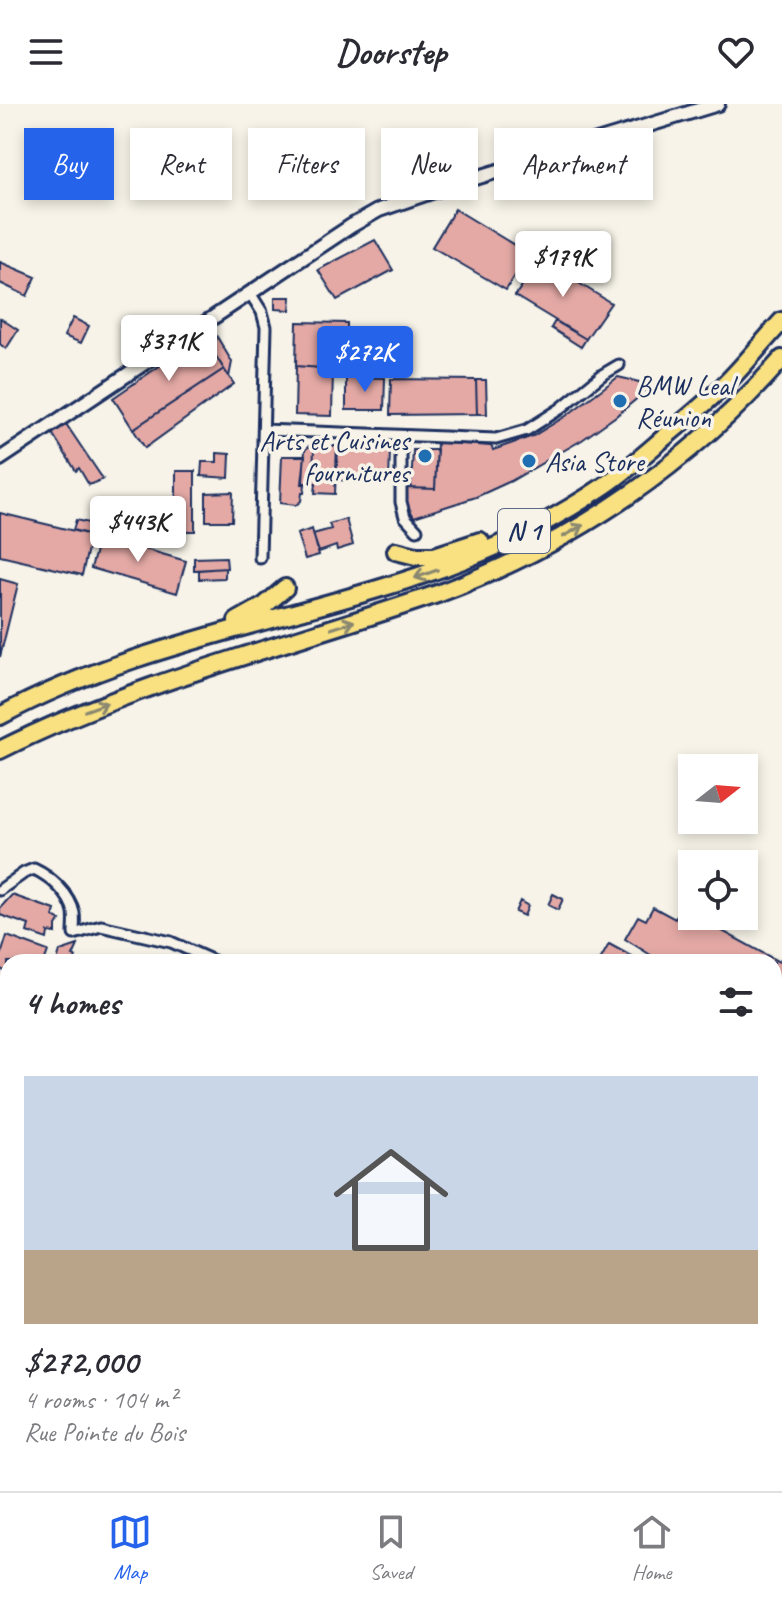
<!DOCTYPE html>
<meta charset="utf-8">
<style>
:root{--surface:#fff;--page:#f7f7f7;--text:#2b2b33;--muted:#7c7c81;--line:#e1e1e2;--accent:#2563eb}
body{margin:0;font-family:Caveat,sans-serif;background:var(--page);color:var(--text);height:100vh;display:flex;flex-direction:column;font-size:30px;white-space:nowrap}
*{box-sizing:border-box;margin:0}
p{font-size:26px;color:var(--muted)}
.icon{flex:none;width:44px;height:44px;fill:none;stroke:currentColor;stroke-width:2;stroke-linecap:round;stroke-linejoin:round}
.map{position:relative;flex:1;overflow:hidden}
.side{position:absolute;left:0px;top:850px;width:782px;height:538px;display:flex;flex-direction:column;background:var(--surface);border-radius:24px 24px 0 0;box-shadow:0 4px 12px #0003}
.side>*{flex:none}
.hud{position:absolute;left:24px;top:24px;width:734px;height:72px;display:flex;gap:16px}
.needle{width:52px;rotate:73deg}
.fabs{position:absolute;left:678px;top:650px;display:grid;gap:16px}
.fabs a{display:grid;place-items:center;width:80px;height:80px;border-radius:0px;background:var(--surface);box-shadow:0 4px 12px #0003;font-size:40px}
.price{position:absolute;translate:-50% -68px;padding:0 18px;border-radius:8px;background:#fff;color:#222;font-size:26px;line-height:52px;filter:drop-shadow(0 2px 4px #0008)}
.price::after{content:'';position:absolute;left:50%;top:48px;width:24px;height:18px;margin-left:-12px;background:inherit;clip-path:polygon(0 0,100% 0,50% 100%)}
.price.current{background:var(--accent);color:#fff}
ul{padding:0;list-style:none}
li{display:grid;align-content:center;gap:16px;height:424px;padding:0 24px}
li span{display:grid;place-items:center;height:248px;border-radius:0px;color:#555}
li>.icon{margin-inline-start:auto}
span .icon{width:144px;height:144px;fill:#fffc;stroke-width:1}
li b{font-size:34px}
h2{display:flex;justify-content:space-between;align-items:center;height:96px;padding:0 24px;font-size:34px}
.pill{padding:0 28px;border-radius:0px;background:var(--surface);box-shadow:0 4px 12px #0003;font-size:28px;line-height:72px}
.pill.current{background:var(--accent);color:#fff}
header{display:flex;justify-content:space-between;align-items:center;height:104px;padding:0 24px;background:var(--surface);font-size:36px;font-weight:700}
.dock{display:flex;justify-content:space-around;align-items:center;height:112px;border-top:2px solid var(--line);background:var(--surface);font-size:22px;color:var(--muted)}
.dock a{display:grid;justify-items:center;gap:4px}
.dock .current{color:var(--accent)}
.map>svg:first-child{display:block}
</style>
<header><svg class="icon" aria-label="menu" viewBox="0 0 24 24"><path d="M4 6h16M4 12h16M4 18h16"/></svg>Doorstep<svg class="icon" aria-label="heart" viewBox="0 0 24 24"><path d="M12 20l-8-8c-3-5 5-10 8-4 3-6 11-1 8 4z"/></svg></header>
<div class="map">
<svg width="782" height="1387" viewBox="0 0 782 1387">
<rect width="100%" height="100%" fill="#f7f3e8"/>
<filter id="ink" filterUnits="userSpaceOnUse"><feTurbulence type="fractalNoise" baseFrequency=".0125" numOctaves="2"/><feDisplacementMap in="SourceGraphic" scale="16" xChannelSelector="R" yChannelSelector="G"/><feConvolveMatrix kernelMatrix="1 2 1 2 8 2 1 2 1" color-interpolation-filters="sRGB"/></filter>
<g filter="url(#ink)">
<!-- building -->
<path fill="#e4a9a5" stroke="#1b2f5e" stroke-width="2" d="M455,105L529,150L506,186L432,143Z
M375,136L393,166L337,196L318,166Z
M540,155L611,199L586,235L515,192Z
M0,158L36,173L27,192L0,179Z
M275,193H291L290,206L275,205Z
M0,214L18,226L6,245L0,240Z
M73,214L89,222L81,239L64,232Z
M555,217L586,235L581,243L551,224Z
M297,218L347,219V228L354,243L345,248V255L334,254L333,265L296,262Z
M213,226L232,258L229,273L203,232Z
M203,232L224,265L133,325L113,294Z
M296,262L333,265L332,312L295,311Z
M224,265L234,280L145,344L133,325Z
M346,273L385,274L384,306H346Z
M618,273L639,278L646,287L616,312L582,336L511,377L476,393L414,413L405,397L406,384L435,385L437,338L491,342L493,346L533,332L566,312Z
M391,275L476,276L477,310L390,311Z
M476,276H486L487,310H477Z
M66,320L103,375L89,381L79,364L76,367L52,329Z
M309,342H314L313,379H303L305,346Z
M314,342H337L335,390L315,389L316,379H313Z
M338,345L390,347L389,378L336,376Z
M413,346H437L435,385L411,384Z
M217,349L230,350L229,374L201,372L202,358H217Z
M282,352H305L302,380H305L304,389H302L301,397L296,401L280,399Z
M176,367H195V427H176Z
M233,388L232,417H206V389Z
M0,409L91,431L82,471L0,452Z
M346,415L353,441L337,446L336,442L319,448L313,430L331,425L329,420Z
M76,416L93,420L91,431L73,426Z
M312,425L319,451L305,455L297,430Z
M100,432L186,457L177,489L91,464Z
M226,453L227,464L194,466V454Z
M225,464V474L199,475V466Z
M0,475L18,480L0,553Z
M553,790L563,795L558,806L548,801Z
M12,791L55,806L53,813L60,816L56,822V829L48,828L47,835L27,828L29,821L0,811V804Z
M520,797L528,802L524,812L515,808Z
M653,803L675,815L681,804L692,810V812H695L779,858L782,854V967L774,963V858H662L625,835L638,812L646,816Z
M7,832L48,847L44,858H8V868L0,865V854Z
M609,840L642,858H599Z
M78,841L73,852L76,853L74,858H57L60,847Z"/>
<g fill="none" stroke-linecap="round" stroke-linejoin="round">
<!-- minor casing -->
<g stroke="#1b2f5e" stroke-width="15">
<path id="minor" d="M250,189L262,208L266,223L260,454
M264,326L496,335L527,326L560,305L602,271L619,261
M401,332V398L405,413L417,426
M0,786L24,769L34,765C51,773 70,790 74,809C75,816 74,823 74,830L101,822L171,838L216,858"/>
</g>
<!-- tertiary casing -->
<g stroke="#1b2f5e" stroke-width="18">
<path id="tertiary" d="M0,355L351,122L379,106L446,83L718,0
M0,906L8,909
M774,1163L782,1172"/>
</g>
<!-- trunk casing -->
<g stroke="#1b2f5e" stroke-width="22">
<path id="trunk" d="M396,447L416,452H434L480,437
M237,517L264,502L285,484
M0,612C131,541 279,519 419,472C483,451 548,420 604,382C626,367 646,349 666,332C683,318 700,304 716,289C740,267 760,241 782,217
M0,646C140,576 293,540 440,489C574,439 687,363 782,255"/>
</g>
<!-- minor -->
<use href="#minor" stroke="#f7f3e8" stroke-width="9"/>
<!-- tertiary -->
<use href="#tertiary" stroke="#f7f3e8" stroke-width="12"/>
<!-- trunk -->
<use href="#trunk" stroke="#f9e181" stroke-width="16"/>
</g>
<!-- one-way arrows -->
<defs><path id="oneway-shaft" d="M-6 0H5M1.5-3L5.5 0L1.5 3" fill="none" stroke-width="1.6" stroke-linecap="round" stroke-linejoin="round" transform="scale(2)"/></defs>
<g stroke="#8a8870">
<use href="#oneway-shaft" transform="translate(573 427) rotate(-30)"/>
<use href="#oneway-shaft" transform="translate(426 470) rotate(160)"/>
<use href="#oneway-shaft" transform="translate(343 521) rotate(-18)"/>
<use href="#oneway-shaft" transform="translate(96 603) rotate(-20)"/>
</g>
</g>
<!-- markers -->
<g fill="#1f6fb2" stroke="#f7f3e8" stroke-width="3">
<circle cx="620" cy="297" r="8"/>
<circle cx="425" cy="352" r="8"/>
<circle cx="529" cy="357" r="8"/>
</g>
<g text-anchor="middle" stroke-width="7" stroke-linejoin="round" paint-order="stroke">
<!-- shield labels -->
<rect fill="#f7f3e8" stroke="#5d6a87" stroke-width="2" x="498" y="405" width="52" height="44" rx="6"/>
<g font-size="26" font-weight="bold" fill="#1b2f5e">
<text x="524" y="436">N 1</text>
</g>
<!-- poi labels -->
<g font-size="28" fill="#1b2f5e" stroke="#f7f3e8" text-anchor="start">
<text x="636" y="291">BMW Leal<tspan x="636" dy="32">Réunion</tspan></text>
<text x="409" y="346" text-anchor="end">Arts et Cuisines<tspan x="409" dy="32">fournitures</tspan></text>
<text x="545" y="367">Asia Store</text>
</g>
</g>
</svg>
<div class="fabs">
<a><svg class="needle" viewBox="-14 -14 28 28"><path d="M0-13l5 13h-10z" fill="#e53935"/><path d="M0 13l5-13h-10z" fill="#7c7c81"/></svg></a>
<a><svg class="icon" aria-label="locate" viewBox="0 0 24 24"><circle cx="12" cy="12" r="6"/><path d="M12 2v4M12 18v4M2 12h4M18 12h4"/></svg></a>
</div>
<b class="price" style="left:563px;top:195px">$179K</b>
<b class="price" style="left:169px;top:279px">$371K</b>
<b class="price current" style="left:365px;top:290px">$272K</b>
<b class="price" style="left:138px;top:460px">$443K</b>
<div class="hud">
<a class="pill current">Buy</a>
<a class="pill">Rent</a>
<a class="pill">Filters</a>
<a class="pill">New</a>
<a class="pill">Apartment</a>
</div>
<section class="side">
<h2>4 homes<svg class="icon" aria-label="filters" viewBox="0 0 24 24"><path d="M4 7h16M4 17h16"/><circle cx="9" cy="7" r="2"/><circle cx="15" cy="17" r="2"/></svg></h2>
<ul>
<li><span style="background:linear-gradient(#c9d6e8 70%,#b9a48a 0)"><svg class="icon" aria-label="home" viewBox="0 0 24 24"><path d="M3 11l9-7 9 7M6 9v11h12V9"/></svg></span><div><b>$272,000</b><p>4 rooms · 104 m²</p><p>Rue Pointe du Bois</p></div></li>
</ul>
</section>
</div>
<nav class="dock">
<a class="current"><svg class="icon" aria-label="map" viewBox="0 0 24 24"><path d="M3 6l6-2 6 2 6-2v14l-6 2-6-2-6 2zM9 4v14M15 6v14"/></svg>Map</a>
<a><svg class="icon" aria-label="saved" viewBox="0 0 24 24"><path d="M7 4h10v16l-5-4-5 4z"/></svg>Saved</a>
<a><svg class="icon" aria-label="home" viewBox="0 0 24 24"><path d="M3 11l9-7 9 7M6 9v11h12V9"/></svg>Home</a>
</nav>
